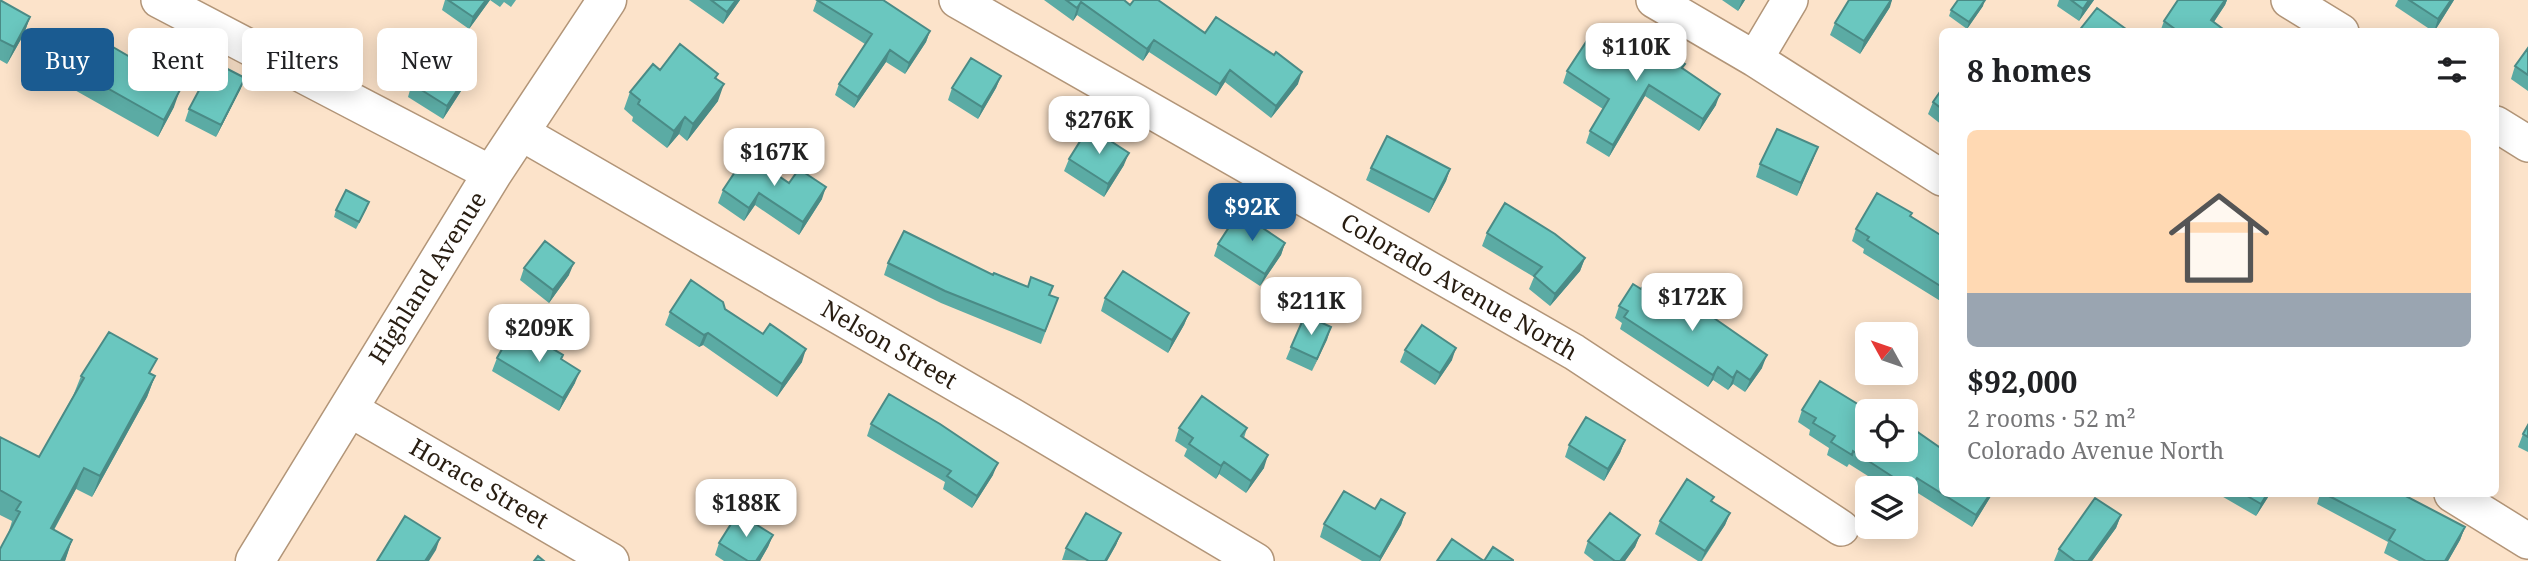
<!DOCTYPE html>
<meta charset="utf-8">
<style>
:root{--surface:#fff;--page:#f2f2f2;--text:#202124;--muted:#757577;--accent:#1a5b91}
body{margin:0;font-family:"Noto Serif",serif;background:var(--page);color:var(--text);height:100vh;display:flex;flex-direction:column;font-size:26px;white-space:nowrap}
*{box-sizing:border-box;margin:0}
p{font-size:23px;color:var(--muted)}
.icon{flex:none;width:38px;height:38px;fill:none;stroke:currentColor;stroke-width:2;stroke-linecap:round;stroke-linejoin:round}
.map{position:relative;flex:1;overflow:hidden}
.side{position:absolute;left:1939px;top:28px;width:560px;height:469px;display:flex;flex-direction:column;background:var(--surface);border-radius:10px;box-shadow:0 4px 18px #0003}
.side>*{flex:none}
.hud{position:absolute;left:21px;top:28px;width:665px;height:63px;display:flex;gap:14px}
.needle{width:46px;rotate:310deg}
.tools{position:absolute;left:1855px;top:322px;display:grid;gap:14px}
.tools a{display:grid;place-items:center;width:63px;height:63px;border-radius:10px;background:var(--surface);box-shadow:0 4px 18px #0003;font-size:35px}
.price{position:absolute;translate:-50% -60px;padding:0 16px;border-radius:14px;background:#fff;color:#222;font-size:23px;line-height:46px;filter:drop-shadow(0 2px 4px #0008)}
.price::after{content:'';position:absolute;left:50%;top:42px;width:21px;height:16px;margin-left:-10px;background:inherit;clip-path:polygon(0 0,100% 0,50% 100%)}
.price.active{background:var(--accent);color:#fff}
ul{padding:0;list-style:none}
li{display:grid;align-content:center;gap:14px;height:371px;padding:0 28px}
li span{display:grid;place-items:center;height:217px;border-radius:10px;color:#555}
li>.icon{margin-inline-start:auto}
span .icon{width:126px;height:126px;fill:#fffc;stroke-width:1}
li b{font-size:30px}
h2{display:flex;justify-content:space-between;align-items:center;height:84px;padding:0 28px;font-size:30px}
.pill{padding:0 24px;border-radius:10px;background:var(--surface);box-shadow:0 4px 18px #0003;font-size:24px;line-height:63px}
.pill.active{background:var(--accent);color:#fff}
.map>svg:first-child{display:block}
</style>
<div class="map">
<svg width="2528" height="561" viewBox="0 0 2528 561">
<rect width="100%" height="100%" fill="#fce3ca"/>
<g fill="none" stroke-linecap="round" stroke-linejoin="round">
<!-- street casing -->
<g stroke="#b29578" stroke-width="38">
<path id="street" d="M159,0L492,174
M957,0L1574,352L1841,528
M1654,0L1755,59L1942,178
M2289,0L2341,32
M1755,59L1790,0
M2496,124L2528,144
M520,132L1012,416L1256,561
M348,408L611,561
M2452,494L2528,541"/>
</g>
<!-- secondary casing -->
<g stroke="#b29578" stroke-width="41">
<path id="secondary" d="M255,561L492,174L607,0"/>
</g>
<!-- street -->
<use href="#street" stroke="#fff" stroke-width="35"/>
<!-- secondary -->
<use href="#secondary" stroke="#fff" stroke-width="38"/>
</g>
<!-- wall -->
<path fill="#5baba4" d="M0,0L30,17L24,34L7,64L0,60Z
M445,0H516L511,7L504,2L500,7L490,0L469,29L442,10Z
M689,0H740L723,24Z
M817,0L930,31L926,42L905,74L886,62L854,108L835,95L839,84L865,44L813,11Z
M1044,0H1124L1130,5L1205,33L1298,84L1271,118L1225,82L1216,96L1149,52L1143,61L1077,15L1073,21Z
M1722,0H1745L1738,11Z
M2059,0H2094L2079,21L2057,6Z
M2178,0H2227L2225,5L2214,22L2227,32H2160L2164,21Z
M2398,0H2454L2434,32L2395,6Z
M1983,6L1967,29L1949,16L1951,10Z
M1890,7L1860,54L1830,35L1835,23Z
M2528,48V91L2511,79L2515,66Z
M134,64L174,107L158,137L64,84L70,67Z
M1640,64L1683,69L1716,105L1699,131L1645,96L1609,157L1586,143L1590,131L1603,109L1563,83L1567,71Z
M399,67L465,78L461,91L443,119L408,97L410,90L394,80Z
M660,70L718,74L716,79L718,101L687,141L679,134L667,148L632,121L633,117L624,109L630,92Z
M1001,76L996,88L978,119L948,100L952,88Z
M245,78L240,90L216,137L185,121L189,109Z
M1942,89V125L1928,114L1933,102Z
M1818,147L1797,196L1756,177L1760,164Z
M1069,159L1124,165L1104,197L1064,171Z
M1371,168L1450,169L1446,181L1429,213L1366,180Z
M789,183L822,199L799,235L755,205L744,221L718,203L723,190Z
M367,208L356,229L334,217L336,210Z
M1911,217L1942,236V302L1863,253L1864,249L1852,241L1856,229Z
M1487,233L1585,258L1580,271L1550,306L1529,289L1534,277L1482,246Z
M1285,243L1281,255L1260,286L1214,256L1218,244Z
M888,263L993,275L1058,298L1041,344L941,303L884,275Z
M524,268L569,275L549,303L520,280Z
M1105,298L1189,313L1184,325L1168,353L1101,311Z
M1619,306L1762,368L1745,392L1733,384L1728,390L1713,380L1708,387L1620,329L1622,323L1615,318Z
M725,309L802,362L777,397L703,345L699,347L665,325L670,312Z
M1331,327L1312,371L1286,359L1291,347Z
M542,347L562,359L575,383L559,411L492,371L497,358Z
M1405,350L1452,360L1435,385L1400,362Z
M151,374L155,376L147,397L92,497L76,489L54,530L72,540L65,561H0L12,521L0,515V437L39,457L73,396L81,376Z
M1802,410L1991,496L1972,527L1913,490L1906,501V488H1887L1849,464L1847,467L1827,455L1829,448L1809,435L1810,430L1798,422Z
M871,424L993,475L972,508L943,489L945,482L867,436Z
M2528,425V452L2518,447L2523,434Z
M1179,428H1247L1244,438L1264,468L1246,493L1219,474L1216,479L1184,456L1187,449L1175,441Z
M1625,440L1620,453L1604,481L1565,457L1569,445Z
M2218,494H2270L2256,516Z
M2320,494H2402L2465,527L2460,540L2448,561H2399L2384,553L2388,542L2317,504Z
M1712,502L1730,513L1725,525L1702,561H1698L1655,534L1660,521Z
M1375,509L1405,513L1401,525L1380,561H1362L1320,537L1324,524Z
M2121,515L2116,528L2092,561H2054L2059,549Z
M1121,533L1116,545L1107,561L1062,560L1066,548Z
M773,535L768,547L760,561H724L715,555L719,543Z
M1640,535L1635,547L1625,561H1594L1584,553L1588,541Z"/>
<!-- shaded-wall -->
<path fill="#4a8b86" d="M486,0H490L469,29L473,17Z
M736,0H740L723,24L727,12Z
M1742,0H1745L1738,11Z
M1891,0H1892L1890,7L1860,54L1864,41Z
M1985,0L1983,6L1967,29L1969,22Z
M2089,0H2094L2079,21L2083,9Z
M2225,0H2227L2225,5L2207,32L2211,20Z
M2451,0H2454L2434,32L2438,19Z
M1081,2L1077,15L1073,21L1077,8Z
M30,17L24,34L7,64L14,47Z
M930,31L926,42L905,74L909,63Z
M1154,40L1149,52L1143,61L1147,49Z
M890,50L886,62L854,108L858,97Z
M1230,70L1225,82L1216,96L1220,84Z
M1302,72L1298,84L1271,118L1276,106Z
M1001,76L996,88L978,119L982,107Z
M245,78L240,90L216,137L221,125Z
M465,78L461,91L443,119L447,106Z
M724,84L718,101L687,141L693,124Z
M1649,85L1645,96L1609,157L1613,145Z
M180,90L174,107L158,137L164,120Z
M1720,94L1716,105L1699,131L1703,119Z
M685,117L679,134L667,148L674,131Z
M1818,147L1813,160L1797,196L1801,183Z
M1129,153L1124,165L1104,197L1108,184Z
M1450,169L1446,181L1429,213L1434,200Z
M826,187L822,199L799,235L803,222Z
M759,193L755,205L744,221L749,208Z
M1285,243L1281,255L1260,286L1265,274Z
M1585,258L1580,271L1550,306L1555,294Z
M574,263L569,275L549,303L553,290Z
M1189,313L1184,325L1168,353L1172,340Z
M1331,327L1327,340L1312,371L1317,359Z
M708,333L703,345L699,347L704,335Z
M1456,348L1452,360L1435,385L1440,373Z
M806,349L802,362L777,397L782,384Z
M1767,355L1762,368L1745,392L1750,380Z
M1718,367L1713,380L1708,387L1713,375Z
M580,371L575,383L559,411L563,398Z
M1737,371L1733,384L1728,390L1733,378Z
M155,376L147,397L92,497L100,476Z
M1625,440L1620,453L1604,481L1608,469Z
M1268,455L1264,468L1246,493L1251,481Z
M1224,462L1219,474L1216,479L1221,466Z
M998,463L993,475L972,508L977,496Z
M84,468L76,489L43,549L51,528Z
M1917,478L1913,490L1906,501L1910,488Z
M1990,494H1992L1991,496L1972,527L1976,515Z
M2267,494H2270L2256,516L2261,504Z
M1405,513L1401,525L1380,561H1379Z
M1730,513L1725,525L1701,561L1705,551Z
M2121,515L2116,528L2092,561H2088Z
M2465,527L2460,540L2448,561H2445Z
M1121,533L1116,545L1107,561H1105Z
M773,535L768,547L760,561H756Z
M1640,535L1635,547L1625,561H1620Z
M440,538L436,550L429,561H425Z
M72,540L65,561H61Z"/>
<!-- building -->
<path fill="#6ac7bf" stroke="#4a8b86" stroke-width="2" d="M0,0L30,17L14,47L0,40Z
M448,0H486L473,17Z
M711,0H736L727,12Z
M817,0H883L930,31L909,63L890,50L858,97L839,84L872,34Z
M1066,0H1124L1130,5L1134,0H1158L1205,33L1216,17L1274,55L1276,52L1302,72L1276,106L1230,70L1220,84L1154,40L1147,49L1081,2L1077,8Z
M1849,0H1891L1864,41L1835,23Z
M1958,0H1985L1969,22L1951,10Z
M2071,0H2089L2083,9Z
M2178,0H2225L2211,20L2227,32H2179L2164,21Z
M2409,0H2451L2438,19Z
M2097,8L2130,32H2078Z
M89,33L135,60L134,64L180,90L164,120L70,67Z
M1592,33L1640,64L1654,43L1685,64L1682,68L1720,94L1703,119L1649,85L1613,145L1590,131L1609,99L1567,71Z
M680,44L718,74L715,78L724,84L693,124L685,117L674,131L638,104L640,100L630,92L653,64L660,70Z
M412,47L428,58H434L465,78L447,106L412,84L416,79L399,67Z
M2528,48V75L2515,66Z
M971,58L1001,76L982,107L952,88Z
M214,62L245,78L221,125L189,109Z
M1942,89V109L1933,102Z
M1089,127L1129,153L1108,184L1069,159Z
M1777,129L1818,147L1801,183L1760,164Z
M1387,136L1450,169L1434,200L1371,168Z
M747,154L789,183L799,169L826,187L803,222L759,193L749,208L723,190Z
M346,190L369,202L359,222L336,210Z
M1877,193L1912,213L1910,216L1942,236V287L1867,240L1869,237L1856,229Z
M1505,203L1555,234L1585,258L1555,294L1534,276L1542,267L1487,233Z
M1239,212L1285,243L1265,274L1218,244Z
M904,231L993,275L994,273L1028,287L1031,277L1053,286L1049,295L1058,298L1045,331L945,291L888,263Z
M545,241L574,263L553,290L524,268Z
M1123,271L1189,313L1172,340L1105,298Z
M691,280L723,302L725,309L763,334L770,324L806,349L782,384L708,333L704,335L670,312Z
M1633,284L1641,289L1644,285L1670,302L1678,293L1767,355L1750,380L1737,371L1733,378L1718,367L1713,375L1624,317L1628,311L1619,306Z
M1305,315L1331,327L1317,359L1291,347Z
M1422,325L1456,348L1440,373L1405,350Z
M513,330L542,347L546,345L563,355L561,359L580,371L563,398L497,358Z
M109,332L157,359L149,373L155,376L100,476L84,468L51,528L72,540L61,561H0V549L20,512L16,510L21,502L0,490V437L39,457L84,378L81,376Z
M1820,381L1869,411H1867V450H1906V424L1942,449V494H1990L1976,515L1917,478L1910,488L1853,451L1852,455L1831,442L1835,436L1813,423L1816,418L1802,410Z
M889,394L940,424L998,463L977,496L947,476L951,471L871,424Z
M1202,396L1247,428L1241,436L1268,455L1251,481L1224,462L1221,466L1189,444L1193,438L1179,428Z
M1586,417L1625,440L1608,469L1569,445Z
M2528,425V437L2523,434Z
M1687,479L1714,497L1711,501L1730,513L1705,551L1660,521Z
M1344,491L1375,509L1381,499L1405,513L1380,557L1324,524Z
M2244,494H2267L2261,504Z
M2325,494H2402L2465,527L2445,561H2426L2389,540L2395,530Z
M2095,498L2121,515L2088,561H2075L2059,549Z
M738,513L773,535L756,561H748L719,543Z
M1086,513L1121,533L1105,561H1089L1066,548Z
M1610,513L1640,535L1620,561H1615L1588,541Z
M405,516L440,538L425,561H377Z
M1452,539L1484,561L1493,547L1513,560V561H1437Z
M538,556L544,561H534Z"/>
<g text-anchor="middle" stroke-width="6" stroke-linejoin="round" paint-order="stroke">
<!-- street labels -->
<g font-size="24" fill="#281d11" stroke="#fff">
<text transform="translate(428 278) rotate(-58)" y="8">Highland Avenue</text>
<text transform="translate(1459 287) rotate(30)" y="8">Colorado Avenue North</text>
<text transform="translate(889 345) rotate(30)" y="8">Nelson Street</text>
<text transform="translate(479 484) rotate(30)" y="8">Horace Street</text>
</g>
</g>
</svg>
<div class="tools">
<a><svg class="needle" viewBox="-14 -14 28 28"><path d="M0-13l5 13h-10z" fill="#e53935"/><path d="M0 13l5-13h-10z" fill="#757577"/></svg></a>
<a><svg class="icon" aria-label="locate" viewBox="0 0 24 24"><circle cx="12" cy="12" r="6"/><path d="M12 2v4M12 18v4M2 12h4M18 12h4"/></svg></a>
<a><svg class="icon" aria-label="layers" viewBox="0 0 24 24"><path d="M12 4l9 5-9 5-9-5zM3 14l9 5 9-5"/></svg></a>
</div>
<b class="price" style="left:1636px;top:83px">$110K</b>
<b class="price" style="left:1099px;top:156px">$276K</b>
<b class="price" style="left:774px;top:188px">$167K</b>
<b class="price active" style="left:1252px;top:243px">$92K</b>
<b class="price" style="left:1692px;top:333px">$172K</b>
<b class="price" style="left:1311px;top:337px">$211K</b>
<b class="price" style="left:539px;top:364px">$209K</b>
<b class="price" style="left:746px;top:539px">$188K</b>
<div class="hud">
<a class="pill active">Buy</a>
<a class="pill">Rent</a>
<a class="pill">Filters</a>
<a class="pill">New</a>
</div>
<section class="side">
<h2>8 homes<svg class="icon" aria-label="filters" viewBox="0 0 24 24"><path d="M4 7h16M4 17h16"/><circle cx="9" cy="7" r="2"/><circle cx="15" cy="17" r="2"/></svg></h2>
<ul>
<li><span style="background:linear-gradient(#ffd9b3 75%,#9aa5b1 0)"><svg class="icon" aria-label="home" viewBox="0 0 24 24"><path d="M3 11l9-7 9 7M6 9v11h12V9"/></svg></span><div><b>$92,000</b><p>2 rooms · 52 m²</p><p>Colorado Avenue North</p></div></li>
</ul>
</section>
</div>
